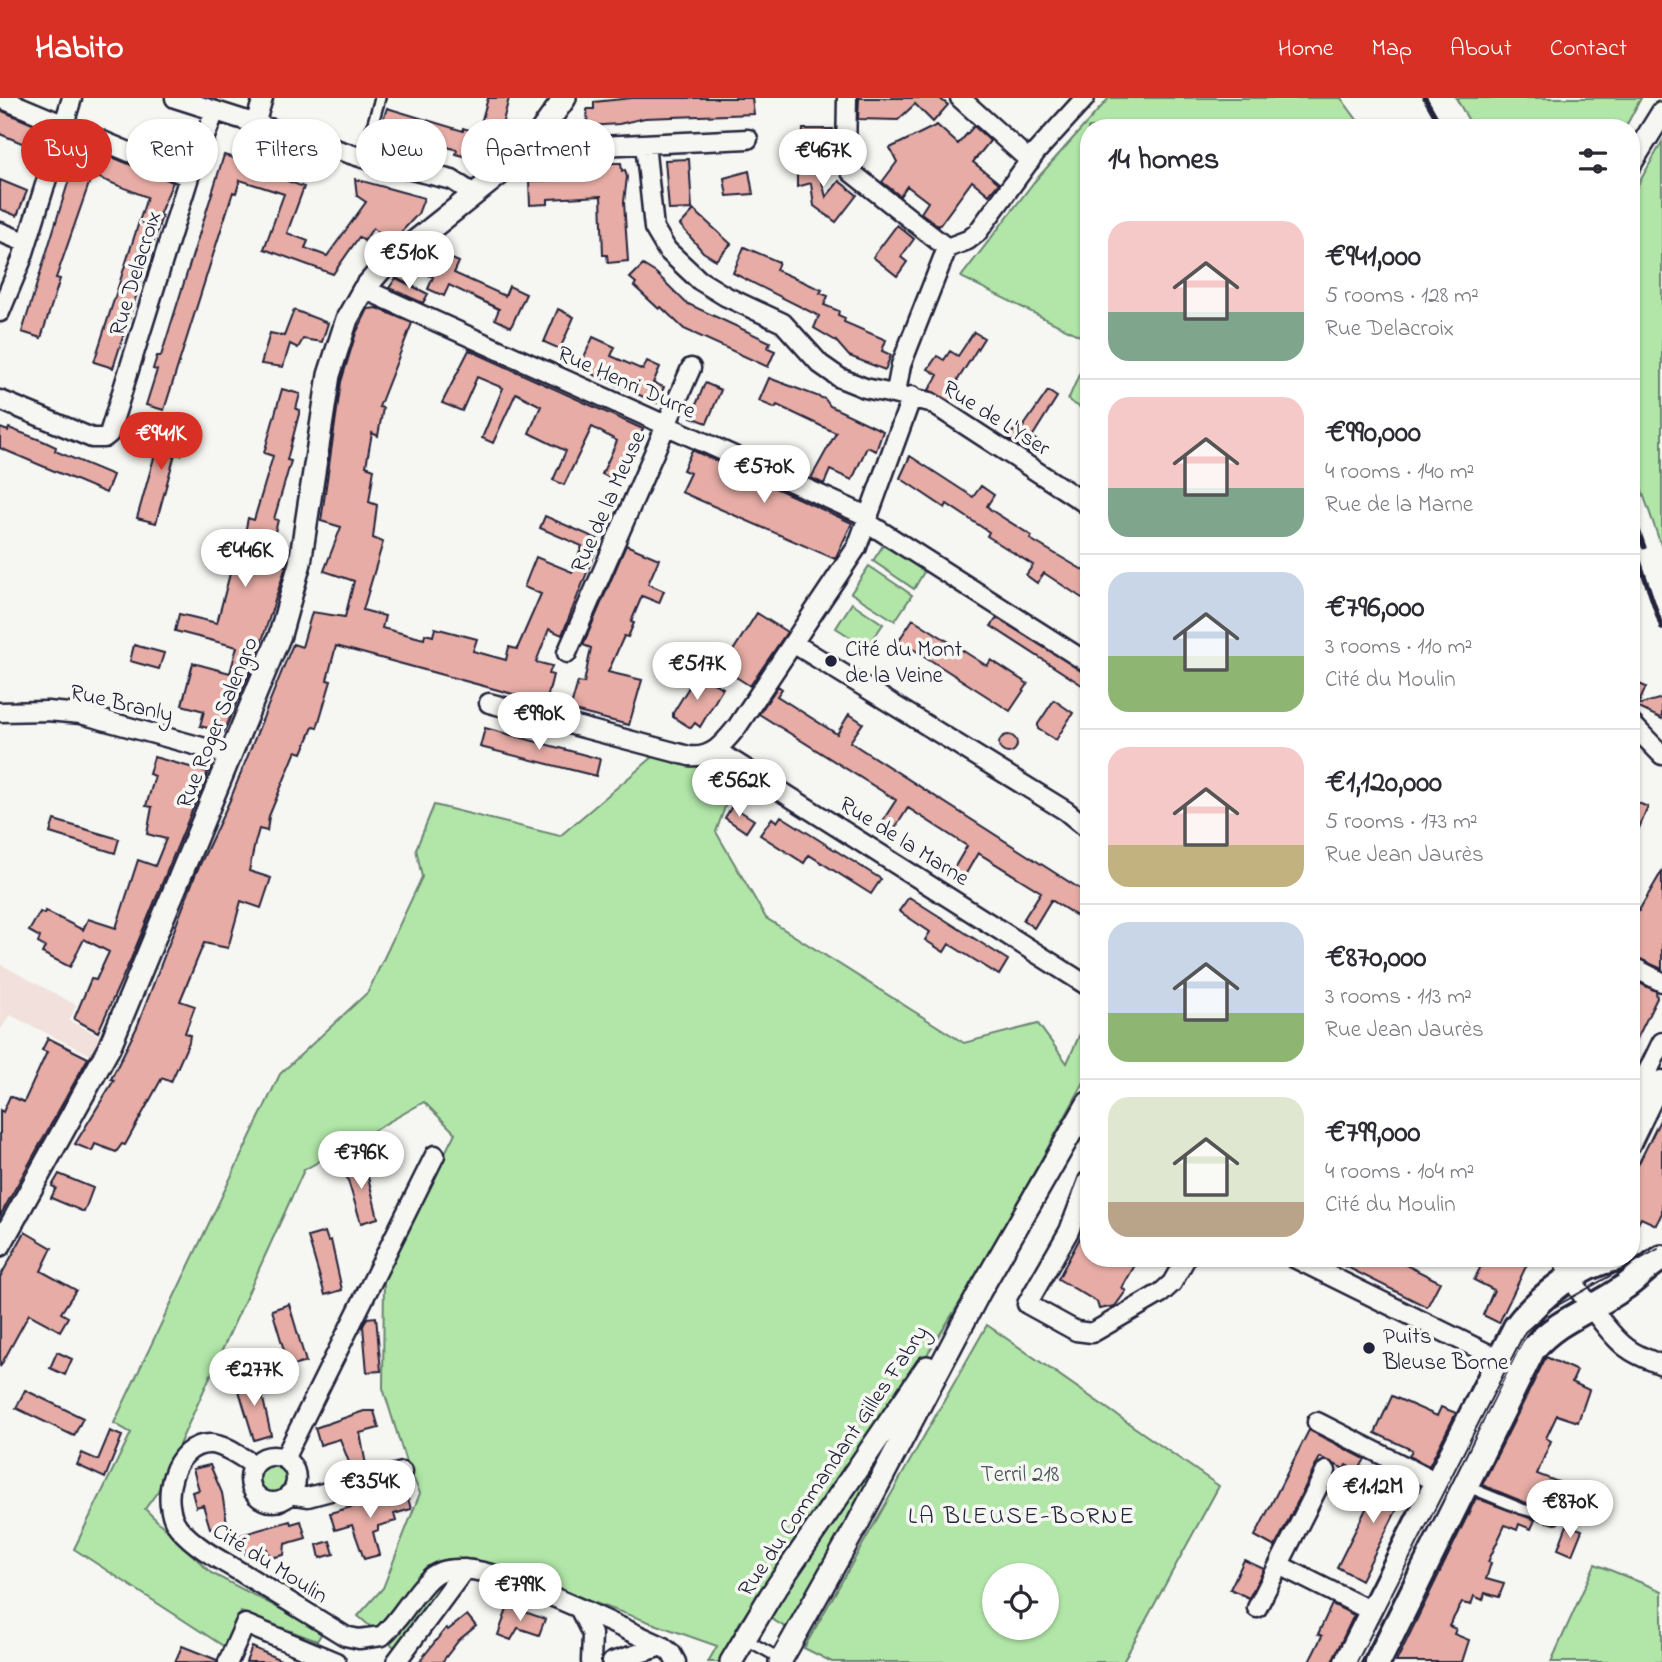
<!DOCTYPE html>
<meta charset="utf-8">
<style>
:root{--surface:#fff;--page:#f7f7f7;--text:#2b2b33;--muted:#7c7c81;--line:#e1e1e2;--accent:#d93025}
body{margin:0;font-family:"Indie Flower",sans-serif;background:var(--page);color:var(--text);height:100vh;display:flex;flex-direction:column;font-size:26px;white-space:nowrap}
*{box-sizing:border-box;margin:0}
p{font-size:23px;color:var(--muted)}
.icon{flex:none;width:38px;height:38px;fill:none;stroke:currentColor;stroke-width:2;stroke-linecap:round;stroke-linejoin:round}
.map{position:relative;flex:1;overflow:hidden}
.panel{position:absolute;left:1080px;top:21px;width:560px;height:1148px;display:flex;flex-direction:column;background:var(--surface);border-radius:28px;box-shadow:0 2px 5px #0004}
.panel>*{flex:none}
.banner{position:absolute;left:21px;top:21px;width:665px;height:63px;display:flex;gap:14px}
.buttons{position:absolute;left:982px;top:1465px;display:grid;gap:14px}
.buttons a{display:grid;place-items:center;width:77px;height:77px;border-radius:50%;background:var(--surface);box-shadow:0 2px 5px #0004;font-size:35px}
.price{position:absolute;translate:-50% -60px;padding:0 16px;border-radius:24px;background:#fff;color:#222;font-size:23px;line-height:46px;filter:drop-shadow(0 2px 4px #0008)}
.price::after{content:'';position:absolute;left:50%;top:42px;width:21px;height:16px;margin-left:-10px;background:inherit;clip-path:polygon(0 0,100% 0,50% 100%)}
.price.on{background:var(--accent);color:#fff}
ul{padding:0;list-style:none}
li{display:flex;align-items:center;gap:21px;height:175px;padding:0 28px}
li+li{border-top:2px solid var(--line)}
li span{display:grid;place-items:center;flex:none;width:196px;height:140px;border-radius:21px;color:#555}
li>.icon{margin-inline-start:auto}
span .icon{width:84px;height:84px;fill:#fffc;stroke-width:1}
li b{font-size:30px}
h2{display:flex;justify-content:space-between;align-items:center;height:84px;padding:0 28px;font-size:30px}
.chip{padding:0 24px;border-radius:32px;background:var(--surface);box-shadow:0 2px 5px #0004;font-size:24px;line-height:63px}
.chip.on{background:var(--accent);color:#fff}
header{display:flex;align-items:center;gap:42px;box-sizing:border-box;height:98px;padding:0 35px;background:var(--accent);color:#fff}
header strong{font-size:33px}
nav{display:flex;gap:38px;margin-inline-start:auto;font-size:24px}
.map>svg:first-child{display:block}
</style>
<header>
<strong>Habito</strong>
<nav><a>Home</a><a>Map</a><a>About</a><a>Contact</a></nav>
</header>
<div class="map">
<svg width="1662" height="1564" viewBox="0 0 1662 1564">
<rect width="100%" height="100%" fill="#f6f6f2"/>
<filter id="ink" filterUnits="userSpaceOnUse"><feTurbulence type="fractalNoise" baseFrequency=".0143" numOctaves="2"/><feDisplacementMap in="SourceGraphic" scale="14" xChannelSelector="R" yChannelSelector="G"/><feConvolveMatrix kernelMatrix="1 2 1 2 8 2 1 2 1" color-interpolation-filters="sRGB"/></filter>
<g filter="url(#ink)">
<!-- built -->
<path fill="#f1e0db" d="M0,866L76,907L69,923L104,940L95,959L10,917L0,932Z"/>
<!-- green -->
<path fill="#b1e6a8" stroke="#6a8472" stroke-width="2" fill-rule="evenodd" d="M1109,0H1341L1363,30H1088V242L961,179L1034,84Z
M1456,0H1641L1625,30H1473Z
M1662,44V450L1631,361V99Z
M1088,256V314L1068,302Z
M884,446L925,472L914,491L873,463Z
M869,468L912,497L895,523L851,495Z
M852,505L883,526L867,550L836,530Z
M654,658L736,678L716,734L766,820L964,945L1038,926L1067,965L1088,918V977L982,1169L898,1303L740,1524L719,1564H708L717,1548L471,1461L399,1553L358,1518L383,1490L420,1395L406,1364L383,1290L384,1176L455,1035L424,1004L304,1072L158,1393L145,1411L211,1475L323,1533L317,1543L241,1514L228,1551L74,1451L131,1335L114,1325L280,976L368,894L422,779L416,751L434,707L560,738Z
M987,1227L1219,1388L1123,1564H832L804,1550ZM994,1477H1046V1530H994Z
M890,1339L898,1343L790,1532L765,1517Z
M258 1381a14 14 0 1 1 28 0a14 14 0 1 1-28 0Z
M1595,1466L1662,1493V1564H1551Z"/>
<!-- building -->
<path fill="#e6aca5" stroke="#22223b" stroke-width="2" d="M488,0H509L501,31L481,25Z
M632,0H752L754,16L645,20L619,26L588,28L587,11H594V4Z
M859,0H939L948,7L933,24L915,6L898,22L858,21Z
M387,10L463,33V30L483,36L475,61L456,56L457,52L389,31L391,25L383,22Z
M0,12L37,28L29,48L0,36Z
M937,27L958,46L974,28L987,40L990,43L973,64L999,85L989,97L972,83L939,128L921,115L928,104L907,88L900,98L882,84L897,64L890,50Z
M803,31H833L832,54L802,53Z
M80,46L173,84L159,117L162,118L113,270L94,264L147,99L92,77L56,180L60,181L41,240L22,234Z
M797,52L817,64L826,99L839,83L857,97L836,124L814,108L811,85L797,89Z
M224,57L281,75L279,80L304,89L287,135L308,143L305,150L327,158L366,104L357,98L355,81L424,100L418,116L390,146L373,130L364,143L359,139L333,176L264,151L284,96L240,82L236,95L233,94L164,312L146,307L157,272L153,271L157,258H161Z
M689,61L692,111L669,112L665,62Z
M605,65H621L622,73L625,72L627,79L624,104L628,163L608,165L607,157H603L601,98L548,101V106L530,107L529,83L562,82V77L605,73Z
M749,73L753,96L727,98L724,80Z
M0,82L27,93L17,118L0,111Z
M694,112L731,146L716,162L703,154L680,127Z
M897,127L914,141L901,159L907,164L897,178L873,159Z
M744,149L779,164L776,172L822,192L820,195L828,198L824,207L839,213L838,217L845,220L844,224L886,242L882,253L891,257L885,272L849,258L836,243L814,230L819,218L733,175Z
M443,157L459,164L454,175L505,198L509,188L526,196L511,229L495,221L499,211L449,187L444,198L428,191L433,179L419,172L424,162L438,168Z
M643,167L656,175L686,205L770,244L768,250L775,253L768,269L684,231L661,209L659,211L634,188L636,185L630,180Z
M396,180L428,196L423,205L389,190Z
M377,210L412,225L379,309L383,310L378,338L372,335L366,368L374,371L369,404L377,407L373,440L383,444L363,512L385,518L382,530L424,541L425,536L433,538L435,530L477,541L473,553L506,562L509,549L517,551L541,496L524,489L536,459L572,474L582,448L540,430L545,418L600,442L562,537L549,531L536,564L552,568L549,576L553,577L546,605L336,548L327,582L331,583L317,630L313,629L302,655L296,653L269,718L267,733L259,731L255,745L249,773L271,780L261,810L241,803L228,850L204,845L180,903L195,908L185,935L190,937L189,944L171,984L162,980L125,1047L122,1046L116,1054L95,1046L92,1053L75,1046L114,982L111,981L137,929L196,775L230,702L288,558L293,546L302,549L312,514L345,519L354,483L324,473L341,429L321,423L341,284L356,235L368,211Z
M558,211L574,219L560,251L544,244Z
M294,212L328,225L322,244L303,241L298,250L290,246L283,269L261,266L270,235L284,238Z
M974,234L984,240L954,288L958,291L950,304L929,292L938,277L928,271L937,258L944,262L950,253L958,258Z
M593,239L615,249L611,258L643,272L647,263L660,269L653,285L664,289L657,305L579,270Z
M469,252L643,331L635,349L630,347L614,382L602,376L617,343L592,329L564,387L553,382L566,353L529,335L541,308L516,295L493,345L482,340L503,290L477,279L462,313L442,305Z
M769,280L825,301L830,308L883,333L876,353L867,349L852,382L830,372L824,386L811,380L836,335L777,307L775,310L759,303Z
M705,285L721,292L707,325L691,319Z
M282,291L300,296L296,311L300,312L287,362L291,363L274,421L278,422L275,434L271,433L263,462L286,468L258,555L224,634L200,628L204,613L182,607L193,565L230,575L237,549L175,533L179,516L217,525L232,468L238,469L248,420L254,422L273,358L264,355Z
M1048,293L1057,299L1032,339L1036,342L1028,355L1008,341L1016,329L1021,332Z
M163,328L187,334L181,357L175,356L156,425L137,420Z
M0,330L8,333L9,330L43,343L56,349L55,353L113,377L106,395L0,350Z
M692,352L852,425L835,461L681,394L690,375L683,372Z
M910,358L973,399L981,388L994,397L987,408L991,412L1032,438L1030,441L1088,475V504L1044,475L1037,485L1026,477L1033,467L987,438L989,434L947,406L945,410L900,380Z
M626,447L659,461L648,486L664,493L659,505L642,498L631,524L634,525L628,539L624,538L608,574L642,582L629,627L570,612L578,584L584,585L591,550L583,547Z
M757,515L787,534L750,588L722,570Z
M997,520L1088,576V591L991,528Z
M913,521L987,568L991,562L1028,586L1010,613L899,542Z
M134,547L164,555L159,571L130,563Z
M697,576L723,590L700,629L695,625L691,630L673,619V615Z
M1631,582L1646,589L1638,607L1662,600V621L1637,609L1635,615L1631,614Z
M778,588L782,591L777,598L837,636L849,616L863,625L850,644L1088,796V825L1051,802L1034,830L1023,822L1041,794L978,755L961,784L950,777L967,748L908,710L890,738L878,730L896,702L759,616Z
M1054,602L1073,615L1056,642L1038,631V626Z
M485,630L600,661L596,678L480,649Z
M999 646a9 9 0 1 1 18 0a9 9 0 1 1-18 0Z
M154,659L208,674L131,861L98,934L74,921L91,881L96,882L109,854L84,841L70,869L42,855L45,849L38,845L40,839L29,833L40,814L44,816L45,813L83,832L88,821L116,830L138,762L155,768L166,741L147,736L152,709L146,708L155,678L149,676Z
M1631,702L1648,709L1631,749Z
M732,708L754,722L746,734L725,720Z
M781,718L881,781L871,796L809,757L804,765L760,737L772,720L777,724Z
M54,722L119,741L115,755L50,735Z
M1662,773V871L1631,857V826Z
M909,799L1008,862L999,877L949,846L944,854L925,842L930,834L899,813Z
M1631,881L1656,893L1657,900L1631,953Z
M48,940L88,960L0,1118V1012L3,1014L10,998L24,1004L47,954L42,952Z
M1662,1018V1115L1656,1127L1641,1120L1631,1139V1081Z
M360,1060L364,1076L367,1075L378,1120L361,1125L343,1066Z
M59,1076L93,1090L84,1114L51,1100L56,1090L52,1088Z
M1088,1125V1160H1139L1122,1190L1126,1193L1115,1208L1099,1211L1097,1204L1058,1181Z
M25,1134L52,1150L41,1173L76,1192L61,1215L68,1219L60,1233L29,1216L0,1269V1179Z
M325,1134L328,1143L331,1142L342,1192L325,1197L308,1139Z
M1329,1160H1392L1440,1184L1427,1209Z
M1485,1160H1530L1499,1225L1483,1217L1494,1192L1474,1182Z
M289,1206L306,1264L289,1269L272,1212Z
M376,1219L381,1273L367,1274L363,1228L367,1220Z
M57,1254L72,1261L65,1277L50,1270Z
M1546,1259L1577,1273L1572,1284L1589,1292L1578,1324L1557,1317L1546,1340L1551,1343L1537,1376L1561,1385L1553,1409L1537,1403L1536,1408L1524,1404L1482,1387Z
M253,1278L258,1293L261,1292L271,1337L254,1342L236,1283Z
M25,1292L83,1320L74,1338L16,1310Z
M1392,1298L1437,1318L1441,1309L1456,1315L1429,1368L1409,1358L1412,1352L1375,1335Z
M364,1313H374L379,1330L360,1335L366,1367L352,1372L340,1341L320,1347L315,1330Z
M1309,1332L1365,1361L1358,1373L1346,1367L1344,1371L1320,1359L1275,1449L1255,1438Z
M110,1333L122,1338L105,1380L77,1367L82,1355L98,1362Z
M210,1367L222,1395L227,1425L210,1430L203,1407L196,1409L192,1394L199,1392L193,1371Z
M1384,1375L1411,1384L1361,1482L1337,1469Z
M407,1397L411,1411L394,1416L396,1423L378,1428V1432L373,1434L379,1457L364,1461L352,1427L335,1432L330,1415L390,1398V1401Z
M1476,1400L1535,1422L1531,1431L1519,1426L1517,1432L1505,1427L1488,1464L1491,1465L1486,1481L1504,1486L1499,1499L1485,1495L1483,1502L1474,1498L1471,1507L1462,1505L1449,1528L1456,1531L1454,1536L1469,1542L1462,1564H1396Z
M290,1423L291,1426L301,1423L306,1440L285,1446L284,1457L270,1460L267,1451L246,1457L241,1437Z
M1567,1427L1582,1432L1572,1457L1558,1451Z
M330,1443L334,1456L320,1460L317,1447Z
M1244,1462L1264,1471L1249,1500L1230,1491Z
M1332,1506L1354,1517L1332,1564H1309L1322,1538L1318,1536Z
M508,1508L545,1521L539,1537L518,1530L511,1542L498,1537Z
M467,1517L476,1528L459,1542L442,1564H419L446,1530L448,1532Z
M182,1548L217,1562V1564H175Z
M252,1549L285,1564H246Z"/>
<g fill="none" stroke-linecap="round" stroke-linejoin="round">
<!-- service casing -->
<g stroke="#22223b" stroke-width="14">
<path id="service" d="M363,60L380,0
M1466,1388L1522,1411L1555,1420
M745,1541L781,1561"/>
</g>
<!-- minor casing -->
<g stroke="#22223b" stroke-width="23">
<path id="minor" d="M0,0L189,79
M175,0L363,60L452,82L474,96
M847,0L846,58L851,74L947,150
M960,0L1030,63
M255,26L263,0
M536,40L547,49L558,50L748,41
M645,46L654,130L667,152L699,182L725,198L783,225L820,266L840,280L865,290L930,304L1088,407
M0,134L27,145
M364,191L869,419
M0,214L22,161L72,0
M896,294L901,267L947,150L968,142L977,135L1036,54L1085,0
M0,302L92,340H104L109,336L189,79L215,13
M868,425L1088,565
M793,545L1066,713L1088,731
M567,555L691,270
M489,605L689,658C712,661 724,645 737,629L857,449L912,298
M0,614L47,613L81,616L231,657
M1631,625L1662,657
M716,652L1088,888
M1631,868L1662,884
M1631,1008L1662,944
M1631,1046L1662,982
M1088,1083L1069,1133L1027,1206L1076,1233L1092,1235L1161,1195L1172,1185L1186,1160
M1294,1160L1499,1261
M1563,1160C1565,1178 1611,1239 1627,1250C1637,1258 1650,1262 1662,1267
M1317,1324L1438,1385
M250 1381a23 23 0 1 1 46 0a23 23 0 1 1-46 0Z
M284,1361L435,1057
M254,1367C242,1360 226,1347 211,1346C173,1344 158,1405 179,1430C196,1450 222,1463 244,1476C278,1497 312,1518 345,1538L359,1541L382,1538C401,1521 412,1497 430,1480C460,1452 546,1497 579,1510L592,1536L591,1564
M289,1396L308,1399L402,1374
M1279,1467L1373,1514
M579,1510L662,1548
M1257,1510L1326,1373
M228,1564L245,1526L336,1564
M396,1564L465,1471
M612,1564L662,1548L671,1555L676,1564"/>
</g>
<!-- tertiary casing -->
<g stroke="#22223b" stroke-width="26">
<path id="tertiary" d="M1631,65L1662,15
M0,1147L109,950L280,537L300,465L329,277L347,221L364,191L383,169L511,67L536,40L565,0
M731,1564L771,1497L927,1269
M780,1564L857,1427L980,1193L1088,1005"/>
</g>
<!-- secondary casing -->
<g stroke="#22223b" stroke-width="30">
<path id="secondary" d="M1347,1564L1516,1229C1540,1198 1578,1167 1618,1160
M1378,1564L1533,1251C1558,1221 1593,1212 1623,1190C1637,1181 1647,1168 1662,1160"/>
</g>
<!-- service -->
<use href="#service" stroke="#f6f6f2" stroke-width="9"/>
<!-- minor -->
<use href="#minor" stroke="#f6f6f2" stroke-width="18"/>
<!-- tertiary -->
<use href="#tertiary" stroke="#f6f6f2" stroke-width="21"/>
<!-- secondary -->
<use href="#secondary" stroke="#f6f6f2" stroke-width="24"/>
<!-- tram -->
<path stroke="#22223b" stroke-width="2" d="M1357,1564L1525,1234L1551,1211L1658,1151"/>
<!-- rail -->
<path stroke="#22223b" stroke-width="5" d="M1425,0L1442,30
M1631,412L1644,449
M1631,439L1662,530"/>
</g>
</g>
<!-- markers -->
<g fill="#22223b" stroke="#f6f6f2" stroke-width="2.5">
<circle cx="831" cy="563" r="7"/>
<circle cx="1369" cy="1250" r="7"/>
</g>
<g text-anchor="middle" stroke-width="7" stroke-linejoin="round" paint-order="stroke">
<!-- street labels -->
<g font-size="23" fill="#22223b" stroke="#f6f6f2">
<text transform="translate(134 175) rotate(-73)" y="8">Rue Delacroix</text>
<text transform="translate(627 283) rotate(24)" y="8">Rue Henri Durre</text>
<text transform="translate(997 319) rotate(32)" y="8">Rue de L'Yser</text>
<text transform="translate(607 403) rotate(-66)" y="8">Rue de la Meuse</text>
<text transform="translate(122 604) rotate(13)" y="8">Rue Branly</text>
<text transform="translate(216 624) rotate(-68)" y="8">Rue Roger Salengro</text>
<text transform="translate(905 742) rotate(32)" y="8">Rue de la Marne</text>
<text transform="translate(832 1362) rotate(-56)" y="8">Rue du Commandant Gilles Fabry</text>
<text transform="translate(271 1464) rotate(32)" y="8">Cité du Moulin</text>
</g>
<!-- poi labels -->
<g font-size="23" fill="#22223b" stroke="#f6f6f2" text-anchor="start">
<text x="845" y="558">Cité du Mont<tspan x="845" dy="26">de la Veine</tspan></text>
<text x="1383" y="1245">Puits<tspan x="1383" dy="26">Bleuse Borne</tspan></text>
</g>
<!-- park labels -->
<g font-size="23" fill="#465356" stroke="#f6f6f2">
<text x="1020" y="1383">Terril 218</text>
</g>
<!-- neighbourhood labels -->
<g font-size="24" letter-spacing="2" fill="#22223b" stroke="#f6f6f2">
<text x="1022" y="1425">LA BLEUSE-BORNE</text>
</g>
</g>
</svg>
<div class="buttons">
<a><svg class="icon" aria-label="locate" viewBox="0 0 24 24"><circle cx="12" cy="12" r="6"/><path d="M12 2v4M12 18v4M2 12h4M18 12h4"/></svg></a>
</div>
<b class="price" style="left:823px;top:91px">€467K</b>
<b class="price" style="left:409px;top:193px">€510K</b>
<b class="price on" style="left:161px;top:374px">€941K</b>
<b class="price" style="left:764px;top:407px">€570K</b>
<b class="price" style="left:245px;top:491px">€446K</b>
<b class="price" style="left:697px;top:604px">€517K</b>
<b class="price" style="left:539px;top:654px">€990K</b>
<b class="price" style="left:739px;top:721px">€562K</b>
<b class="price" style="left:361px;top:1093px">€796K</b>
<b class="price" style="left:254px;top:1310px">€277K</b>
<b class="price" style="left:370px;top:1422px">€354K</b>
<b class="price" style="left:1373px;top:1427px">€1.12M</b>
<b class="price" style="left:1570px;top:1442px">€870K</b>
<b class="price" style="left:520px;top:1525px">€799K</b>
<div class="banner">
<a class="chip on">Buy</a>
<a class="chip">Rent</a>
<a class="chip">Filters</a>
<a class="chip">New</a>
<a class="chip">Apartment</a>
</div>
<section class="panel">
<h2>14 homes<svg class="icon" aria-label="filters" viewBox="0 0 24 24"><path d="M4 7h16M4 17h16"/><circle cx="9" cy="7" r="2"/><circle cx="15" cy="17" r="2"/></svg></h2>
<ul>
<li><span style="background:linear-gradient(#f6c9c9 65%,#7fa58c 0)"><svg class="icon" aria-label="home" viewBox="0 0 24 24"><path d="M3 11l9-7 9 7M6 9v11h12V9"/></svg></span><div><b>€941,000</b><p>5 rooms · 128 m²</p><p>Rue Delacroix</p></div></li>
<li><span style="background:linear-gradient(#f6c9c9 65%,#7fa58c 0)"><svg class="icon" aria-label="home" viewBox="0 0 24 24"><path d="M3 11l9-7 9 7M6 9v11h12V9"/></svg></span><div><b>€990,000</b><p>4 rooms · 140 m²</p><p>Rue de la Marne</p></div></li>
<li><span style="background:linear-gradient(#c9d6e8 60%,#8fb573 0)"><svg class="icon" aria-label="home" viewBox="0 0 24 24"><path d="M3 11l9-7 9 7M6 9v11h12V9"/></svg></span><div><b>€796,000</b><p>3 rooms · 110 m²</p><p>Cité du Moulin</p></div></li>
<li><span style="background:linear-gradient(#f6c9c9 70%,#c2b280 0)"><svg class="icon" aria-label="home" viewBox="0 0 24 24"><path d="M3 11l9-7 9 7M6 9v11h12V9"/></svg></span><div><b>€1,120,000</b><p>5 rooms · 173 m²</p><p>Rue Jean Jaurès</p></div></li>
<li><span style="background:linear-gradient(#c9d6e8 65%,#8fb573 0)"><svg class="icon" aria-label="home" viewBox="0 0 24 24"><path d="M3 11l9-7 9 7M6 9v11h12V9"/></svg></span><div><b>€870,000</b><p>3 rooms · 113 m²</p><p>Rue Jean Jaurès</p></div></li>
<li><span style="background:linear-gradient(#dfe7d0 75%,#b9a48a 0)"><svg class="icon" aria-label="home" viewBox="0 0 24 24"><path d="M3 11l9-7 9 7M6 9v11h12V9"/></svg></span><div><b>€799,000</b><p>4 rooms · 104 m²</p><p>Cité du Moulin</p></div></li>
</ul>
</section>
</div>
